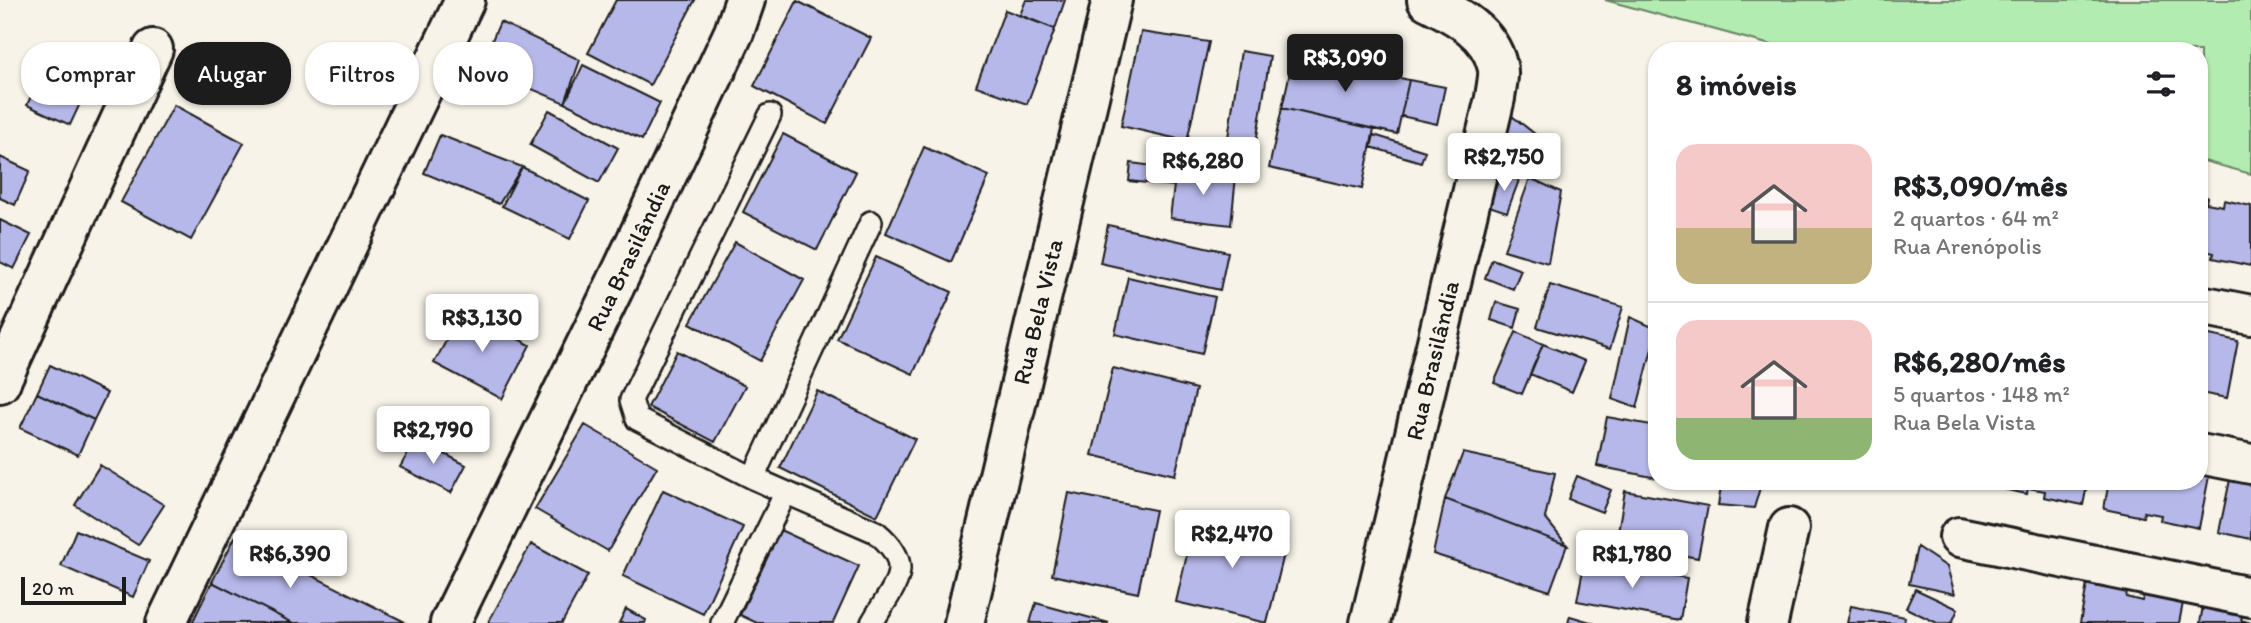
<!DOCTYPE html>
<html lang="pt">
<meta charset="utf-8">
<style>
:root{--surface:#fff;--page:#f6f6f6;--text:#202124;--muted:#757577;--line:#e0e0e0;--accent:#1c1c1c}
body{margin:0;font-family:Itim,sans-serif;background:var(--page);color:var(--text);height:100vh;display:flex;flex-direction:column;font-size:26px;white-space:nowrap}
*{box-sizing:border-box;margin:0}
p{font-size:23px;color:var(--muted)}
.icon{flex:none;width:38px;height:38px;fill:none;stroke:currentColor;stroke-width:2;stroke-linecap:round;stroke-linejoin:round}
.map{position:relative;flex:1;overflow:hidden}
.panel{position:absolute;left:1648px;top:42px;width:560px;height:448px;display:flex;flex-direction:column;background:var(--surface);border-radius:28px;box-shadow:0 2px 5px #0004}
.panel>*{flex:none}
.hud{position:absolute;left:21px;top:42px;width:665px;height:63px;display:flex;gap:14px}
.scale{position:absolute;left:21px;bottom:18px;width:105px;box-sizing:border-box;padding-left:7px;border:4px solid #1c1c1c;border-top:0;font-size:19px;line-height:24px;white-space:nowrap;color:#1c1c1c;-webkit-text-stroke:5px #f7f3e8;paint-order:stroke}
.price{position:absolute;translate:-50% -60px;padding:0 16px;border-radius:7px;background:#fff;color:#222;font-size:23px;line-height:46px;filter:drop-shadow(0 2px 4px #0008)}
.price::after{content:'';position:absolute;left:50%;top:42px;width:21px;height:16px;margin-left:-10px;background:inherit;clip-path:polygon(0 0,100% 0,50% 100%)}
.price.selected{background:var(--accent);color:#fff}
ul{padding:0;list-style:none}
li{display:flex;align-items:center;gap:21px;height:175px;padding:0 28px}
li+li{border-top:2px solid var(--line)}
li span{display:grid;place-items:center;flex:none;width:196px;height:140px;border-radius:21px;color:#555}
li>.icon{margin-inline-start:auto}
span .icon{width:84px;height:84px;fill:#fffc;stroke-width:1}
li b{font-size:30px}
h2{display:flex;justify-content:space-between;align-items:center;height:84px;padding:0 28px;font-size:30px}
.tag{padding:0 24px;border-radius:28px;background:var(--surface);box-shadow:0 2px 5px #0004;font-size:24px;line-height:63px}
.tag.selected{background:var(--accent);color:#fff}
.map>svg:first-child{display:block}
</style>
<div class="map">
<svg width="2251" height="623" viewBox="0 0 2251 623">
<rect width="100%" height="100%" fill="#f7f3e8"/>
<filter id="ink" filterUnits="userSpaceOnUse"><feTurbulence type="fractalNoise" baseFrequency=".0143" numOctaves="2"/><feDisplacementMap in="SourceGraphic" scale="14" xChannelSelector="R" yChannelSelector="G"/><feConvolveMatrix kernelMatrix="1 2 1 2 8 2 1 2 1" color-interpolation-filters="sRGB"/></filter>
<g filter="url(#ink)">
<!-- green -->
<path fill="#b3ecb0" stroke="#688466" stroke-width="2" d="M1605,0H2251V174L2200,160V51H1793Z"/>
<!-- building -->
<path fill="#b7b8ea" stroke="#1c1c1c" stroke-width="2" d="M616,0H695L650,85L588,53Z
M1026,0H1065L1055,29L1020,15Z
M797,1L871,38L827,124L754,86Z
M1005,10L1055,29L1027,104L976,86Z
M500,22L580,60L565,103L480,67Z
M1141,32L1209,42L1187,141L1121,126Z
M55,43L99,63L70,125L27,105Z
M1241,51L1270,56L1254,155L1226,151Z
M1294,54L1409,80L1397,134L1282,108Z
M583,65L660,103L642,140L565,103Z
M1409,80L1445,87L1437,124L1401,116Z
M174,105L244,143L191,240L121,202Z
M1282,108L1374,129L1362,189L1269,168Z
M549,110L618,148L599,183L530,145Z
M1512,116L1540,138L1543,159L1503,142Z
M783,134L856,172L817,250L743,212Z
M440,135L522,167L499,204L424,173Z
M1374,135L1425,151L1421,162L1371,147Z
M924,147L989,176L951,262L886,233Z
M0,157L30,171L15,205L0,198Z
M1131,163L1176,169L1174,186L1129,181Z
M522,167L589,201L570,239L502,206Z
M1176,169L1236,176L1231,225L1170,218Z
M1501,173L1519,180L1507,212L1489,206Z
M1530,178L1561,192L1548,263L1504,250Z
M2200,196L2207,197L2206,203L2223,206L2224,200L2251,206V266L2213,258L2214,253L2200,250Z
M0,220L31,235L14,269L0,262Z
M1108,225L1228,252L1220,290L1100,263Z
M735,242L804,280L760,361L690,323Z
M876,257L952,292L913,374L837,339Z
M1492,259L1521,270L1513,289L1485,278Z
M1128,277L1215,297L1202,354L1115,334Z
M1550,285L1623,307L1610,349L1537,327Z
M1496,302L1520,309L1515,328L1491,320Z
M463,310L530,345L502,399L434,363Z
M1630,317L1657,329L1637,408L1612,399Z
M1516,332L1543,344L1522,394L1494,383Z
M2200,333L2238,341L2227,398L2200,393Z
M1543,344L1585,361L1572,392L1530,374Z
M677,351L745,386L715,442L648,407Z
M50,365L107,393L94,420L37,393Z
M1113,368L1196,389L1175,475L1092,455Z
M817,391L915,439L877,516L780,468Z
M37,393L94,420L78,455L20,428Z
M1607,417L1657,426V478L1597,466Z
M585,425L657,467L608,551L535,509Z
M416,439L466,465L451,493L400,467Z
M1463,453L1555,473L1545,518L1567,545L1445,499Z
M100,465L164,505L138,545L75,505Z
M2200,468L2210,471L2199,528L2160,520L2161,515L2144,512L2143,517L2104,509L2109,481H2200Z
M2231,475L2251,479V539L2219,532Z
M1577,476L1611,490L1602,512L1568,499Z
M1675,481H1707L1706,487Z
M1722,481H1762L1754,508L1718,505Z
M1989,481H2088L2083,505L2044,497L2045,491L2028,488L2027,494L1988,486Z
M663,490L743,527L703,614L623,576Z
M1625,491L1708,506L1698,558L1616,543Z
M1069,493L1155,510L1138,593L1052,575Z
M1445,499L1567,545L1550,591L1433,554Z
M1196,516L1288,538L1267,623L1176,602Z
M76,530L149,561L133,597L61,566Z
M780,530L859,566L833,623H757L740,615Z
M235,537L405,622L293,623L212,582Z
M531,544L588,575L562,623H488Z
M1917,547L1947,567L1955,594L1909,584Z
M1585,559L1687,578L1680,620L1577,601Z
M212,582L293,623H192Z
M2087,584L2127,592L2126,597L2142,601L2144,595L2183,603L2179,623H2080Z
M1915,589L1958,609L1952,623H1937L1906,608Z
M1036,603L1109,623H1030Z
M1851,606L1905,617L1904,623H1847Z
M2203,606L2243,614L2241,620L2251,623H2200Z
M626,609L646,620L645,623H619Z
M1570,616L1594,623H1568Z"/>
<g fill="none" stroke-linecap="round" stroke-linejoin="round">
<!-- lane casing -->
<g stroke="#1c1c1c" stroke-width="26">
<path id="lane" d="M871,222L753,478L876,532C918,567 894,584 872,623
M753,478L637,419L631,400L770,115
M722,623L785,494"/>
</g>
<!-- street casing -->
<g stroke="#1c1c1c" stroke-width="44">
<g id="street">
<path d="M2200,305L2251,315"/>
<path d="M0,383L153,49"/>
<path d="M2200,454L2251,464"/>
<path d="M1959,537L2251,597"/>
<path d="M166,623L465,0"/>
<path id="s1" d="M450,623L623,269L734,32L745,0"/>
<path id="s2" d="M964,623L1112,0"/>
<path id="s3" d="M1370,623L1495,98C1496,88 1500,74 1497,65C1489,31 1456,15 1427,0"/>
<path d="M1768,623L1789,528"/>
</g>
</g>
<!-- lane -->
<use href="#lane" stroke="#f7f3e8" stroke-width="21"/>
<!-- street -->
<use href="#street" stroke="#f7f3e8" stroke-width="38"/>
</g>
</g>
<g text-anchor="middle" stroke-width="5" stroke-linejoin="round" paint-order="stroke">
<!-- street labels -->
<g font-size="24" fill="#1c1c1c" stroke="#f7f3e8">
<text dy="8" stroke="none"><textPath href="#s1" startOffset="408">Rua Brasilândia</textPath></text>
<text dy="8" stroke="none"><textPath href="#s2" startOffset="320">Rua Bela Vista</textPath></text>
<text dy="8" stroke="none"><textPath href="#s3" startOffset="270">Rua Brasilândia</textPath></text>
</g>
</g>
</svg>
<div class="scale">20 m</div>
<b class="price selected" style="left:1345px;top:94px">R$3,090</b>
<b class="price" style="left:1504px;top:193px">R$2,750</b>
<b class="price" style="left:1203px;top:197px">R$6,280</b>
<b class="price" style="left:482px;top:354px">R$3,130</b>
<b class="price" style="left:433px;top:466px">R$2,790</b>
<b class="price" style="left:1232px;top:570px">R$2,470</b>
<b class="price" style="left:290px;top:590px">R$6,390</b>
<b class="price" style="left:1632px;top:590px">R$1,780</b>
<div class="hud">
<a class="tag">Comprar</a>
<a class="tag selected">Alugar</a>
<a class="tag">Filtros</a>
<a class="tag">Novo</a>
</div>
<section class="panel">
<h2>8 imóveis<svg class="icon" aria-label="filters" viewBox="0 0 24 24"><path d="M4 7h16M4 17h16"/><circle cx="9" cy="7" r="2"/><circle cx="15" cy="17" r="2"/></svg></h2>
<ul>
<li><span style="background:linear-gradient(#f6c9c9 60%,#c2b280 0)"><svg class="icon" aria-label="home" viewBox="0 0 24 24"><path d="M3 11l9-7 9 7M6 9v11h12V9"/></svg></span><div><b>R$3,090/mês</b><p>2 quartos · 64 m²</p><p>Rua Arenópolis</p></div></li>
<li><span style="background:linear-gradient(#f6c9c9 70%,#8fb573 0)"><svg class="icon" aria-label="home" viewBox="0 0 24 24"><path d="M3 11l9-7 9 7M6 9v11h12V9"/></svg></span><div><b>R$6,280/mês</b><p>5 quartos · 148 m²</p><p>Rua Bela Vista</p></div></li>
</ul>
</section>
</div>
